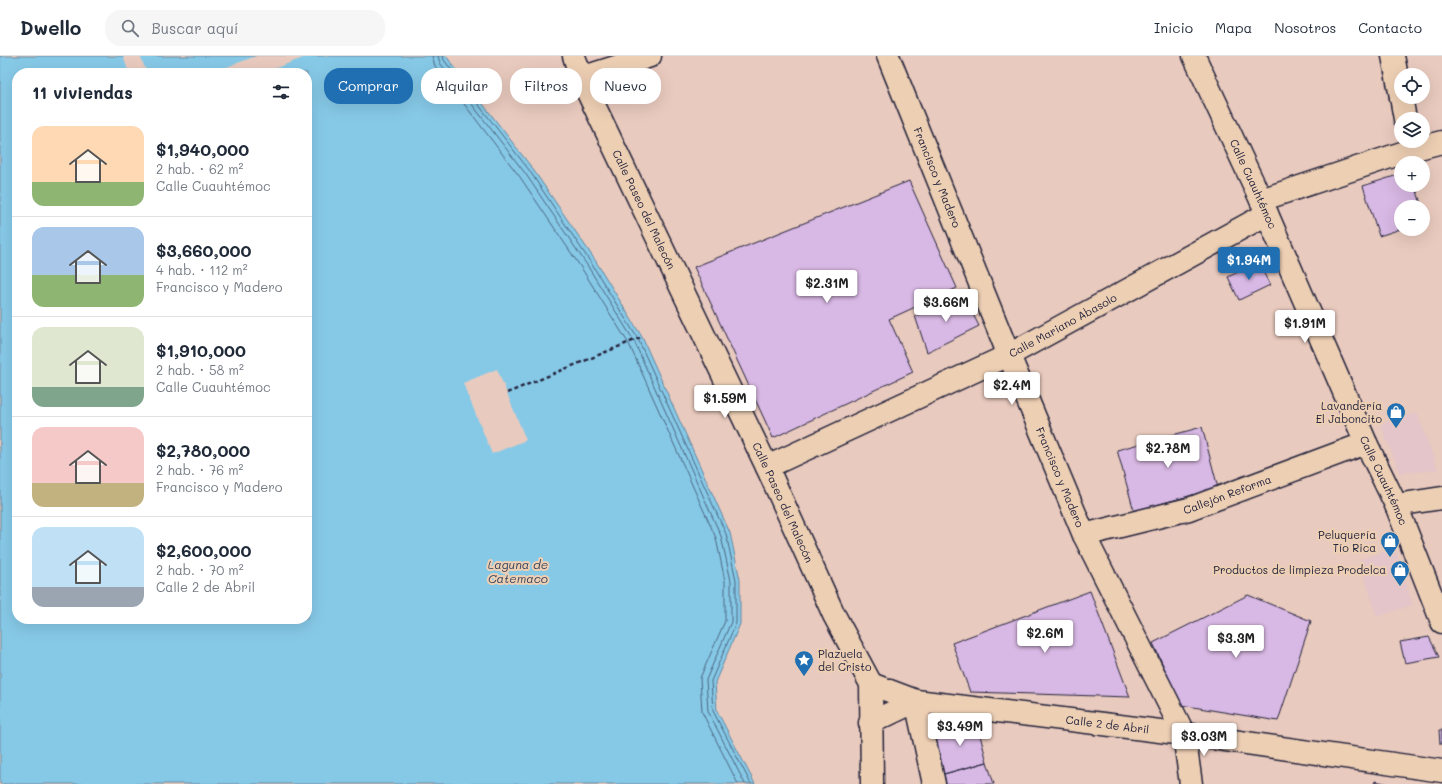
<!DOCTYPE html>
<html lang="es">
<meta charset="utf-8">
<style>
:root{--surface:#fff;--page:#f6f6f7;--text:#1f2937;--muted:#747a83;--line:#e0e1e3;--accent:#1f6fb2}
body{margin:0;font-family:Mali,sans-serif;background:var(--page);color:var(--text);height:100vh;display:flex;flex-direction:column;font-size:15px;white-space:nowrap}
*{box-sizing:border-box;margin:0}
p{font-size:13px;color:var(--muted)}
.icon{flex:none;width:22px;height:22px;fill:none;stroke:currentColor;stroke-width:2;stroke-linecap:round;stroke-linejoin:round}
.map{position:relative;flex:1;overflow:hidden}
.sheet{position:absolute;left:12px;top:12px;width:300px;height:556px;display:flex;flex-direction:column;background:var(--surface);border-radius:16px;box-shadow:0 4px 16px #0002}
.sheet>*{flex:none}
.hud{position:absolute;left:324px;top:12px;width:380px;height:36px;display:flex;gap:8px}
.tools{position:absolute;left:1394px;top:12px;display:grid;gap:8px}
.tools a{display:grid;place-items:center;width:36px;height:36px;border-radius:50%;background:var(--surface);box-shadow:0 4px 16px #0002;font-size:20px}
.price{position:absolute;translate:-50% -34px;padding:0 9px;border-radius:4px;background:#fff;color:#222;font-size:13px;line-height:26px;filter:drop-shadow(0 1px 2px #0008)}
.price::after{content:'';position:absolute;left:50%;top:24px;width:12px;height:9px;margin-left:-6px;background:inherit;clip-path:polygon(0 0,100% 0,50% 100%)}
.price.selected{background:var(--accent);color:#fff}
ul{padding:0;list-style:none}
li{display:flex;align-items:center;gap:12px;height:100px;padding:0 20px}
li+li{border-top:1px solid var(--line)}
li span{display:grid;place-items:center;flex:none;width:112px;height:80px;border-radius:12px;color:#555}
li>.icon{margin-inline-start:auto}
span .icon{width:48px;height:48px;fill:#fffc;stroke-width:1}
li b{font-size:17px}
h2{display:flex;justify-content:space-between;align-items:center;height:48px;padding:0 20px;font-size:17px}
.chip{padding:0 14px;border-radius:16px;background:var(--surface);box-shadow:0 4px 16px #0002;font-size:14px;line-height:36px}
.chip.selected{background:var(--accent);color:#fff}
header{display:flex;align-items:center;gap:24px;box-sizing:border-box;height:56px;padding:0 20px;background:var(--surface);border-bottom:1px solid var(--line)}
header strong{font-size:19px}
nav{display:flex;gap:22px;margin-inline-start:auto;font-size:14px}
.search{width:280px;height:36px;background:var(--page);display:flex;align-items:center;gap:10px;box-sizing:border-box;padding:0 14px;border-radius:16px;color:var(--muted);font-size:15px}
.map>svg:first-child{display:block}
</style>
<header>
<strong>Dwello</strong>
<div class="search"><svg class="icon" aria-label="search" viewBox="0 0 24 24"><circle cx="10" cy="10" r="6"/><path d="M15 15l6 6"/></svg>Buscar aquí</div>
<nav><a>Inicio</a><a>Mapa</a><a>Nosotros</a><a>Contacto</a></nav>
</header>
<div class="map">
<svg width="1442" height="728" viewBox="0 0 1442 728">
<rect width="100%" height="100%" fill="#e9cabe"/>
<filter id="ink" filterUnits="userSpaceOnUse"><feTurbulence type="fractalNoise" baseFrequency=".025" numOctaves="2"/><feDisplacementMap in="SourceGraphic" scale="8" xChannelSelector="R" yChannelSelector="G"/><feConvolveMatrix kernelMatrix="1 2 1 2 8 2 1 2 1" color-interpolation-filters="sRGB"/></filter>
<g filter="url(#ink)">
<!-- built -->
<path fill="#e4c5c9" d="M1417,356L1438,414L1400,417L1380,368Z
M1395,492L1413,549L1377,561L1359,504Z"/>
<!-- water -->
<path fill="#86c9e7" stroke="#5e86a2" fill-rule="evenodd" d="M0,0H446L532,112L595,204L642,281L730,477L740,524V568L715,626L717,655L755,728H0ZM17,17H307V563H17Z"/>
<!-- pier -->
<path fill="#e9cabe" d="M123,0H140L147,17H129Z
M256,0H308L263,17H211Z
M497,313L526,384L492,398L463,327Z"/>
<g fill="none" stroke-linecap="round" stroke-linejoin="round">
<!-- shore -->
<path stroke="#4a6580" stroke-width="1" d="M432,0L435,10L520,121L582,213L629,288L716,482L725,525V565L700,622L702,656L738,728
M438,0L440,7L525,117L587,209L634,285L721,480L731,525V566L706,624L708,655L745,728
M443,0L444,4L529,114L591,207L638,283L726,478L736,524V567L711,625L713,655L751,728"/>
</g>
<!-- building -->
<path fill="#d8b8e4" stroke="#22223b" d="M1401,118V129H1415L1422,151H1401V173L1379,180L1363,130Z
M909,125L957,232L889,263L913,316L773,382L694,211Z
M1423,154L1426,165L1423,166Z
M1258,206L1270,229L1239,244L1228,221Z
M963,239L979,270L927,296L915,260Z
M1202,371L1218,432L1134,455L1117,394Z
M1090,535L1130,641L970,636L952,587Z
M1248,539L1311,565L1278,665L1181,649L1153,587Z
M1429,581L1439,601L1405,607L1400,586Z
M976,664L987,706L944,718L932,676Z
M1439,674H1442V688H1440Z
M987,706L994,728H946L944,718Z
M1375,725L1389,728H1374Z"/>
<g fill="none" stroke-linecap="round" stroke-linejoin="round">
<!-- minor casing -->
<g stroke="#22223b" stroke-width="25">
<g id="minor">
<path id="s1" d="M574,0L581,22L767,411L834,559L871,628L872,728"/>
<path id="s2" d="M888,0L1006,292L1084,479L1184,678L1191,728"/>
<path id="s3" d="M1194,0L1261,144L1366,387L1396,449L1442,566"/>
<path d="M1393,0L1401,41"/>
<path d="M581,22L650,0"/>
<path d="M1401,41L1405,63"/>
<path d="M1261,144L1411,94L1442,86"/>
<path id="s4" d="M767,411L1009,299L1267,158"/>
<path d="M1396,449L1442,442"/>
<path id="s5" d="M1084,479L1189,453L1366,387"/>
<path id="s6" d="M871,628L916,645L1184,678L1442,715"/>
<path d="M870,667L916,645L934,728"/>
</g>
</g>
<!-- path -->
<path stroke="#22223b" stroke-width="2.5" stroke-dasharray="4 3" stroke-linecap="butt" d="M507,337L642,281"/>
<!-- minor -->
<use href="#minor" stroke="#edcfb4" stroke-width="22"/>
</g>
</g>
<!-- icons -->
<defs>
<g id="shop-pin" transform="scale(1)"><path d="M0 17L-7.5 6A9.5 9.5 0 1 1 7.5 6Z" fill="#1f6fb2" stroke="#edcfb4"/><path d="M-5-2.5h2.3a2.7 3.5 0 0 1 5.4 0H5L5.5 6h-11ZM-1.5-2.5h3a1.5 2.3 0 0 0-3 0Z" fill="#fff"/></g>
<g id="sight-pin" transform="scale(1)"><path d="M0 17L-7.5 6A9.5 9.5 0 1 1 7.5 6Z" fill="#1f6fb2" stroke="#edcfb4"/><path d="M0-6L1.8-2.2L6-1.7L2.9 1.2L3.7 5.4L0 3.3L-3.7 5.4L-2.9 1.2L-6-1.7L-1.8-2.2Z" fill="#fff"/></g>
</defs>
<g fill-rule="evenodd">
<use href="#shop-pin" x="1396" y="356"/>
<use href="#shop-pin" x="1390" y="485"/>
<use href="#shop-pin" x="1400" y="514"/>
<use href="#sight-pin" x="804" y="604"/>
</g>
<g text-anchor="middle" stroke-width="4" stroke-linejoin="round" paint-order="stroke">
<!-- street labels -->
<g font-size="11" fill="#22223b" stroke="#edcfb4">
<text dy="4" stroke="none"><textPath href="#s2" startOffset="131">Francisco y Madero</textPath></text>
<text dy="4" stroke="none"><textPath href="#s3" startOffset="141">Calle Cuauhtémoc</textPath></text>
<text dy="4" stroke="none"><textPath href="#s1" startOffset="169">Calle Paseo del Malecón</textPath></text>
<text dy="4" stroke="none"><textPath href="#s4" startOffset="328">Calle Mariano Abasolo</textPath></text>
<text dy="4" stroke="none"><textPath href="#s2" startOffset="455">Francisco y Madero</textPath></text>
<text dy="4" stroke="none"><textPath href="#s3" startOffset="465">Calle Cuauhtémoc</textPath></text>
<text dy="4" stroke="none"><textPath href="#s5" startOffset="149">Callejón Reforma</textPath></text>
<text dy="4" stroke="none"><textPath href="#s1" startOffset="493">Calle Paseo del Malecón</textPath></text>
<text dy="4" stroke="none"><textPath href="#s6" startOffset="241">Calle 2 de Abril</textPath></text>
</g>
<!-- poi labels -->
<g font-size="11" fill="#22223b" stroke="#edcfb4" text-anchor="end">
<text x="1382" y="354">Lavandería<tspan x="1382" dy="13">El Jaboncito</tspan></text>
<text x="1376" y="483">Peluquería<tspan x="1376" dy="13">Tío Rica</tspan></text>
<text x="1386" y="518">Productos de limpieza Prodelca</text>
<text x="818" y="602" text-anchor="start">Plazuela<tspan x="818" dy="13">del Cristo</tspan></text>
</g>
<!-- water labels -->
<g font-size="12" font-style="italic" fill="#36435d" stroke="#edcfb4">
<text x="518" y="513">Laguna de<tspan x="518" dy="14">Catemaco</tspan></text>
</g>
</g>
</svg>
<div class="tools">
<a><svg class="icon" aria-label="locate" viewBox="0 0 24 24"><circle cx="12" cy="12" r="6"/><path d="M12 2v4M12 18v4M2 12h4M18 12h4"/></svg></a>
<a><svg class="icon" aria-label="layers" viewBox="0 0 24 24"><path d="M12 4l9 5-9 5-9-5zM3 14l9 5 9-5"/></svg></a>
<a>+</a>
<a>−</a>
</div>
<b class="price selected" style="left:1249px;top:225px">$1.94M</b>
<b class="price" style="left:827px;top:248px">$2.31M</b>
<b class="price" style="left:946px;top:267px">$3.66M</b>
<b class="price" style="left:1305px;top:288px">$1.91M</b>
<b class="price" style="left:1012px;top:350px">$2.4M</b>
<b class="price" style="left:725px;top:363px">$1.59M</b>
<b class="price" style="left:1168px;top:413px">$2.78M</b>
<b class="price" style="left:1045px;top:598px">$2.6M</b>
<b class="price" style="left:1236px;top:603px">$3.3M</b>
<b class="price" style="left:960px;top:691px">$3.49M</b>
<b class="price" style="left:1204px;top:701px">$3.03M</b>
<div class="hud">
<a class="chip selected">Comprar</a>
<a class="chip">Alquilar</a>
<a class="chip">Filtros</a>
<a class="chip">Nuevo</a>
</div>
<section class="sheet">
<h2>11 viviendas<svg class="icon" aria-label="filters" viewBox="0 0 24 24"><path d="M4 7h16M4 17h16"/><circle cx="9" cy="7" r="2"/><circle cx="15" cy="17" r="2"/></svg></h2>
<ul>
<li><span style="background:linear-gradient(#ffd9b3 70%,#8fb573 0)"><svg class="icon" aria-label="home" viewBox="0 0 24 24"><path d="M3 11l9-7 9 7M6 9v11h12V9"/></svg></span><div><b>$1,940,000</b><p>2 hab. · 62 m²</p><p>Calle Cuauhtémoc</p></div></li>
<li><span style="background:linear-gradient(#a9c7e8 60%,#8fb573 0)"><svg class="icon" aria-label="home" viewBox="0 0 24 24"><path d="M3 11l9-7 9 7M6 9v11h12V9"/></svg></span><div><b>$3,660,000</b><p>4 hab. · 112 m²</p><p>Francisco y Madero</p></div></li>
<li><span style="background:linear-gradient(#dfe7d0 75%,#7fa58c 0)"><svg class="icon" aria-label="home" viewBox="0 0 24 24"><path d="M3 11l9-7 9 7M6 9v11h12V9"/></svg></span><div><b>$1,910,000</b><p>2 hab. · 58 m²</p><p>Calle Cuauhtémoc</p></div></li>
<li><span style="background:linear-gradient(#f6c9c9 70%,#c2b280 0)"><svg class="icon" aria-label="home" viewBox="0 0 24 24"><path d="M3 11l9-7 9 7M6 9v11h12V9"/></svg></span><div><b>$2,780,000</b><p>2 hab. · 76 m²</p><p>Francisco y Madero</p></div></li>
<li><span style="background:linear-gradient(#bfe0f5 75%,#9aa5b1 0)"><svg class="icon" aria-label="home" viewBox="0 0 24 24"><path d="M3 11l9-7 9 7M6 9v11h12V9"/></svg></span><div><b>$2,600,000</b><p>2 hab. · 70 m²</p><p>Calle 2 de Abril</p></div></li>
</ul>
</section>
</div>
